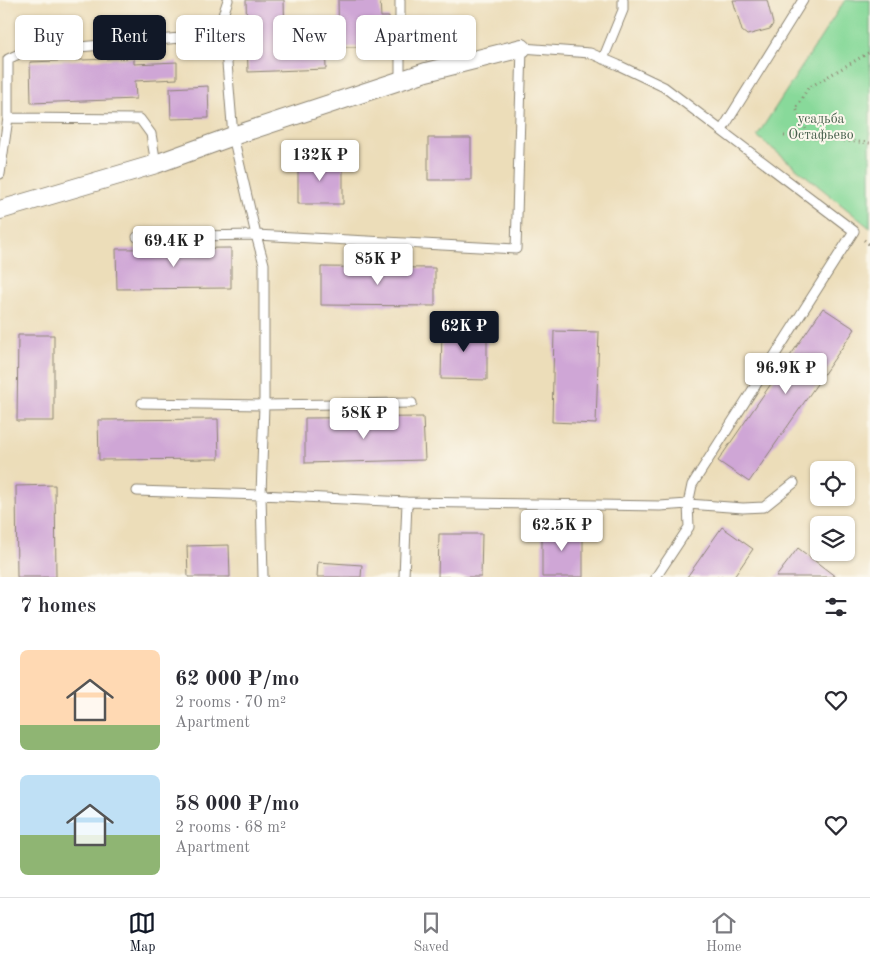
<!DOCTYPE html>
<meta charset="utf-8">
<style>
:root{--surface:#fff;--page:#f7f7f7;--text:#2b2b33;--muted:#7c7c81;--line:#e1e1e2;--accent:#111827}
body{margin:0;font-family:"Old Standard TT",serif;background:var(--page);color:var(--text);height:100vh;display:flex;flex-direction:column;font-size:19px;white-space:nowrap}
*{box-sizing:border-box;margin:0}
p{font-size:16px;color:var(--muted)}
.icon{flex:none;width:28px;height:28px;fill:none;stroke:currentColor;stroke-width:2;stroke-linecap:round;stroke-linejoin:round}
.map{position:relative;height:577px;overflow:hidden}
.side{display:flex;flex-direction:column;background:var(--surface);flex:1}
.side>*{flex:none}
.hud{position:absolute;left:15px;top:15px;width:500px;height:45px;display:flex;gap:10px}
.controls{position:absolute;left:810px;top:461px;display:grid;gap:10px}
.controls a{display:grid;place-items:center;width:45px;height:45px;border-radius:8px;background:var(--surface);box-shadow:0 1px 4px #0004;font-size:25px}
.price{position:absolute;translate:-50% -42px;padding:0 11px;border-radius:5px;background:#fff;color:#222;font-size:16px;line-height:32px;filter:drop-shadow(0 1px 2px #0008)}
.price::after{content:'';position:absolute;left:50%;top:30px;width:15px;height:11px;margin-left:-8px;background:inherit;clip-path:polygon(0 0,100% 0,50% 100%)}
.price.on{background:var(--accent);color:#fff}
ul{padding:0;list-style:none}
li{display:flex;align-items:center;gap:15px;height:125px;padding:0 20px}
li span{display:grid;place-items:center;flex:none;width:140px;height:100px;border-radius:8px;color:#555}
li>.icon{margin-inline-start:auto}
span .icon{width:60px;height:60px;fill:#fffc;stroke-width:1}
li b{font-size:21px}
h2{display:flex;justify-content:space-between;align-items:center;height:60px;padding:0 20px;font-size:21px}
.chip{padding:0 18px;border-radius:8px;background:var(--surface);box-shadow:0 1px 4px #0004;font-size:18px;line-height:45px}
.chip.on{background:var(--accent);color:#fff}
.menu{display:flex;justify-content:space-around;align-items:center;height:70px;border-top:1px solid var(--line);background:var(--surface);font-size:14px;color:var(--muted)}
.menu a{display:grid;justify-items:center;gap:2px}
.menu .on{color:var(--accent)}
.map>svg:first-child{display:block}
</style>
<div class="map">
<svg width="870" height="577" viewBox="0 0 870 577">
<rect width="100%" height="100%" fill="#fbf7ec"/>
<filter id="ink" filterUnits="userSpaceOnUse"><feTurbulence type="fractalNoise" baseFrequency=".02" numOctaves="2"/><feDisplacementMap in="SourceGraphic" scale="10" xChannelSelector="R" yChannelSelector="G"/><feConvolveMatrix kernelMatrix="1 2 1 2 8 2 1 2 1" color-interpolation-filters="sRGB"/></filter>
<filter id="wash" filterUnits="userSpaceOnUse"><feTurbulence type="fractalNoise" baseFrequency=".0096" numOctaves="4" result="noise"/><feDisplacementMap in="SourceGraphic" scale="20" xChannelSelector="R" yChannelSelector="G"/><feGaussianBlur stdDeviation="1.12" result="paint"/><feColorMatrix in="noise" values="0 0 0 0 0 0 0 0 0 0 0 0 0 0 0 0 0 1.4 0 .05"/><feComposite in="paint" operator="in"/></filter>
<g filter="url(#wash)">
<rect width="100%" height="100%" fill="#ecddb9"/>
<!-- green -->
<path fill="#88d99a" stroke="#5a8262" d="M845,0H870V228L757,136Z"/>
<g id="blocks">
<!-- building -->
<path fill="#cfa6d6" d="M246,0H284L285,39L325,38L326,69L248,72Z
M338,0H380L381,17H389V42H369V47H339Z
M733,0H767L773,24L770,29L747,35L742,31Z
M134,58V64L177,62V79L135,81L136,99L31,103L30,62Z
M208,86L209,118L171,119L170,88Z
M428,138H471V180H428Z
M298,161H343V204H298Z
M231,248V288L117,289L116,249Z
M321,267L435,268V306L321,305Z
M823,308L855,329L749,482L718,461Z
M442,326L487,327V380L441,379Z
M554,331L599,332L596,424L552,422Z
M18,335H54V421H17Z
M423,417L425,460L305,463V418Z
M218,419L219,459L99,460L98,420Z
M55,485L56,577H17L16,486Z
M722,527L753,549L734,577H687Z
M542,528H583V577H542Z
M439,534H482L481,577H438Z
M229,545L230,577H188L187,546Z
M798,548L836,577H776Z
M318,562L362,565L361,577H317Z"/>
</g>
</g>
<g filter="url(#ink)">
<use href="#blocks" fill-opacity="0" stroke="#8c8472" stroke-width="1"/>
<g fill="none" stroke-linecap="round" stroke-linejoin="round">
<!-- lane casing -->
<g stroke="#8c8472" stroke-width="11">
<path id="lane" d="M228,0L223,15L233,136L256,235L264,264V405L261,495L263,577
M603,59L623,10V0
M400,80V0
M8,118L140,119L151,134L156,164
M722,130L803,0
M0,174L8,118V59L23,52L225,34
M137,237L256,235L516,249L522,48L590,53L618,65L664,87L854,231L692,485L688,504L689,527L656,577
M142,403L264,405L412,403
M137,491L261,495L407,502L660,506L688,504L743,508L764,507L794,483
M404,577L407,502"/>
</g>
<!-- street casing -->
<g stroke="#8c8472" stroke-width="20">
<path id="street" d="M0,210L156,164L233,136L426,72L522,48"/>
</g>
<!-- path -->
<path stroke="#8c8472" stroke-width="3" stroke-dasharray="1 4" stroke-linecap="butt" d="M784,136L870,143
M810,138L796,108L808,88L870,52
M864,240L870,245"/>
<!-- lane -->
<use href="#lane" stroke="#fff" stroke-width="9"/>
<!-- street -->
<use href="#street" stroke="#fff" stroke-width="18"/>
</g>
</g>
<g text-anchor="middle" stroke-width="4" stroke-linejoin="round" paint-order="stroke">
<!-- park labels -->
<g font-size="14" fill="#475f4c" stroke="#fbf7ec">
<text x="821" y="123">усадьба<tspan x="821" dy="16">Остафьево</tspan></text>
</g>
</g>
</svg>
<div class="controls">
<a><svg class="icon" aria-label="locate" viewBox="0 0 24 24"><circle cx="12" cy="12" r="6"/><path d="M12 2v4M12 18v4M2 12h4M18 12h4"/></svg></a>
<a><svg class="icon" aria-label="layers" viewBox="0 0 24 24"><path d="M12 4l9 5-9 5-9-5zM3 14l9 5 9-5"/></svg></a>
</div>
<b class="price" style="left:320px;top:182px">132K ₽</b>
<b class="price" style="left:174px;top:268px">69.4K ₽</b>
<b class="price" style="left:378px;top:286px">85K ₽</b>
<b class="price on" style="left:464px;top:353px">62K ₽</b>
<b class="price" style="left:786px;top:395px">96.9K ₽</b>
<b class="price" style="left:364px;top:440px">58K ₽</b>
<b class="price" style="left:562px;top:552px">62.5K ₽</b>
<div class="hud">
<a class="chip">Buy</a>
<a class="chip on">Rent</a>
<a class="chip">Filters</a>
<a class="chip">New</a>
<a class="chip">Apartment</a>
</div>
</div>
<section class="side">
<h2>7 homes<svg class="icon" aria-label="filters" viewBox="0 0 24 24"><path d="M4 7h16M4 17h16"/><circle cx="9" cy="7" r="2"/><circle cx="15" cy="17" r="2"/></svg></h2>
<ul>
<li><span style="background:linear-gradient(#ffd9b3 75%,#8fb573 0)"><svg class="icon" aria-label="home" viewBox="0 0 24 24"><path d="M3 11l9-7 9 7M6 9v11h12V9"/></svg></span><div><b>62 000 ₽/mo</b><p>2 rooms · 70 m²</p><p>Apartment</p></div><svg class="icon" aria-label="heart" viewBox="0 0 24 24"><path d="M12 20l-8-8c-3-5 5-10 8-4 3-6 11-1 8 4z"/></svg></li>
<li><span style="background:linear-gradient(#bfe0f5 60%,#8fb573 0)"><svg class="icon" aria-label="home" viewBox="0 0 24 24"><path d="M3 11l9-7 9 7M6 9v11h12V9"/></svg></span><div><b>58 000 ₽/mo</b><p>2 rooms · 68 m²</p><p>Apartment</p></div><svg class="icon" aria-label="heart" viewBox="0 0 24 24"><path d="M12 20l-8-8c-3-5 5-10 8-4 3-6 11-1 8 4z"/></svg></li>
</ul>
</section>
<nav class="menu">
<a class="on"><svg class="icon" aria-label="map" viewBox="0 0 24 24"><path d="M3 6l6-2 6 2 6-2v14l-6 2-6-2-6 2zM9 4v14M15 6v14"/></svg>Map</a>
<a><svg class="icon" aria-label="saved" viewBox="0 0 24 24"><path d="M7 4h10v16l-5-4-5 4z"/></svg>Saved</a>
<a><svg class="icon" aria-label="home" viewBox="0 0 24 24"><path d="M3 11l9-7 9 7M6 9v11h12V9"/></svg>Home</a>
</nav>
